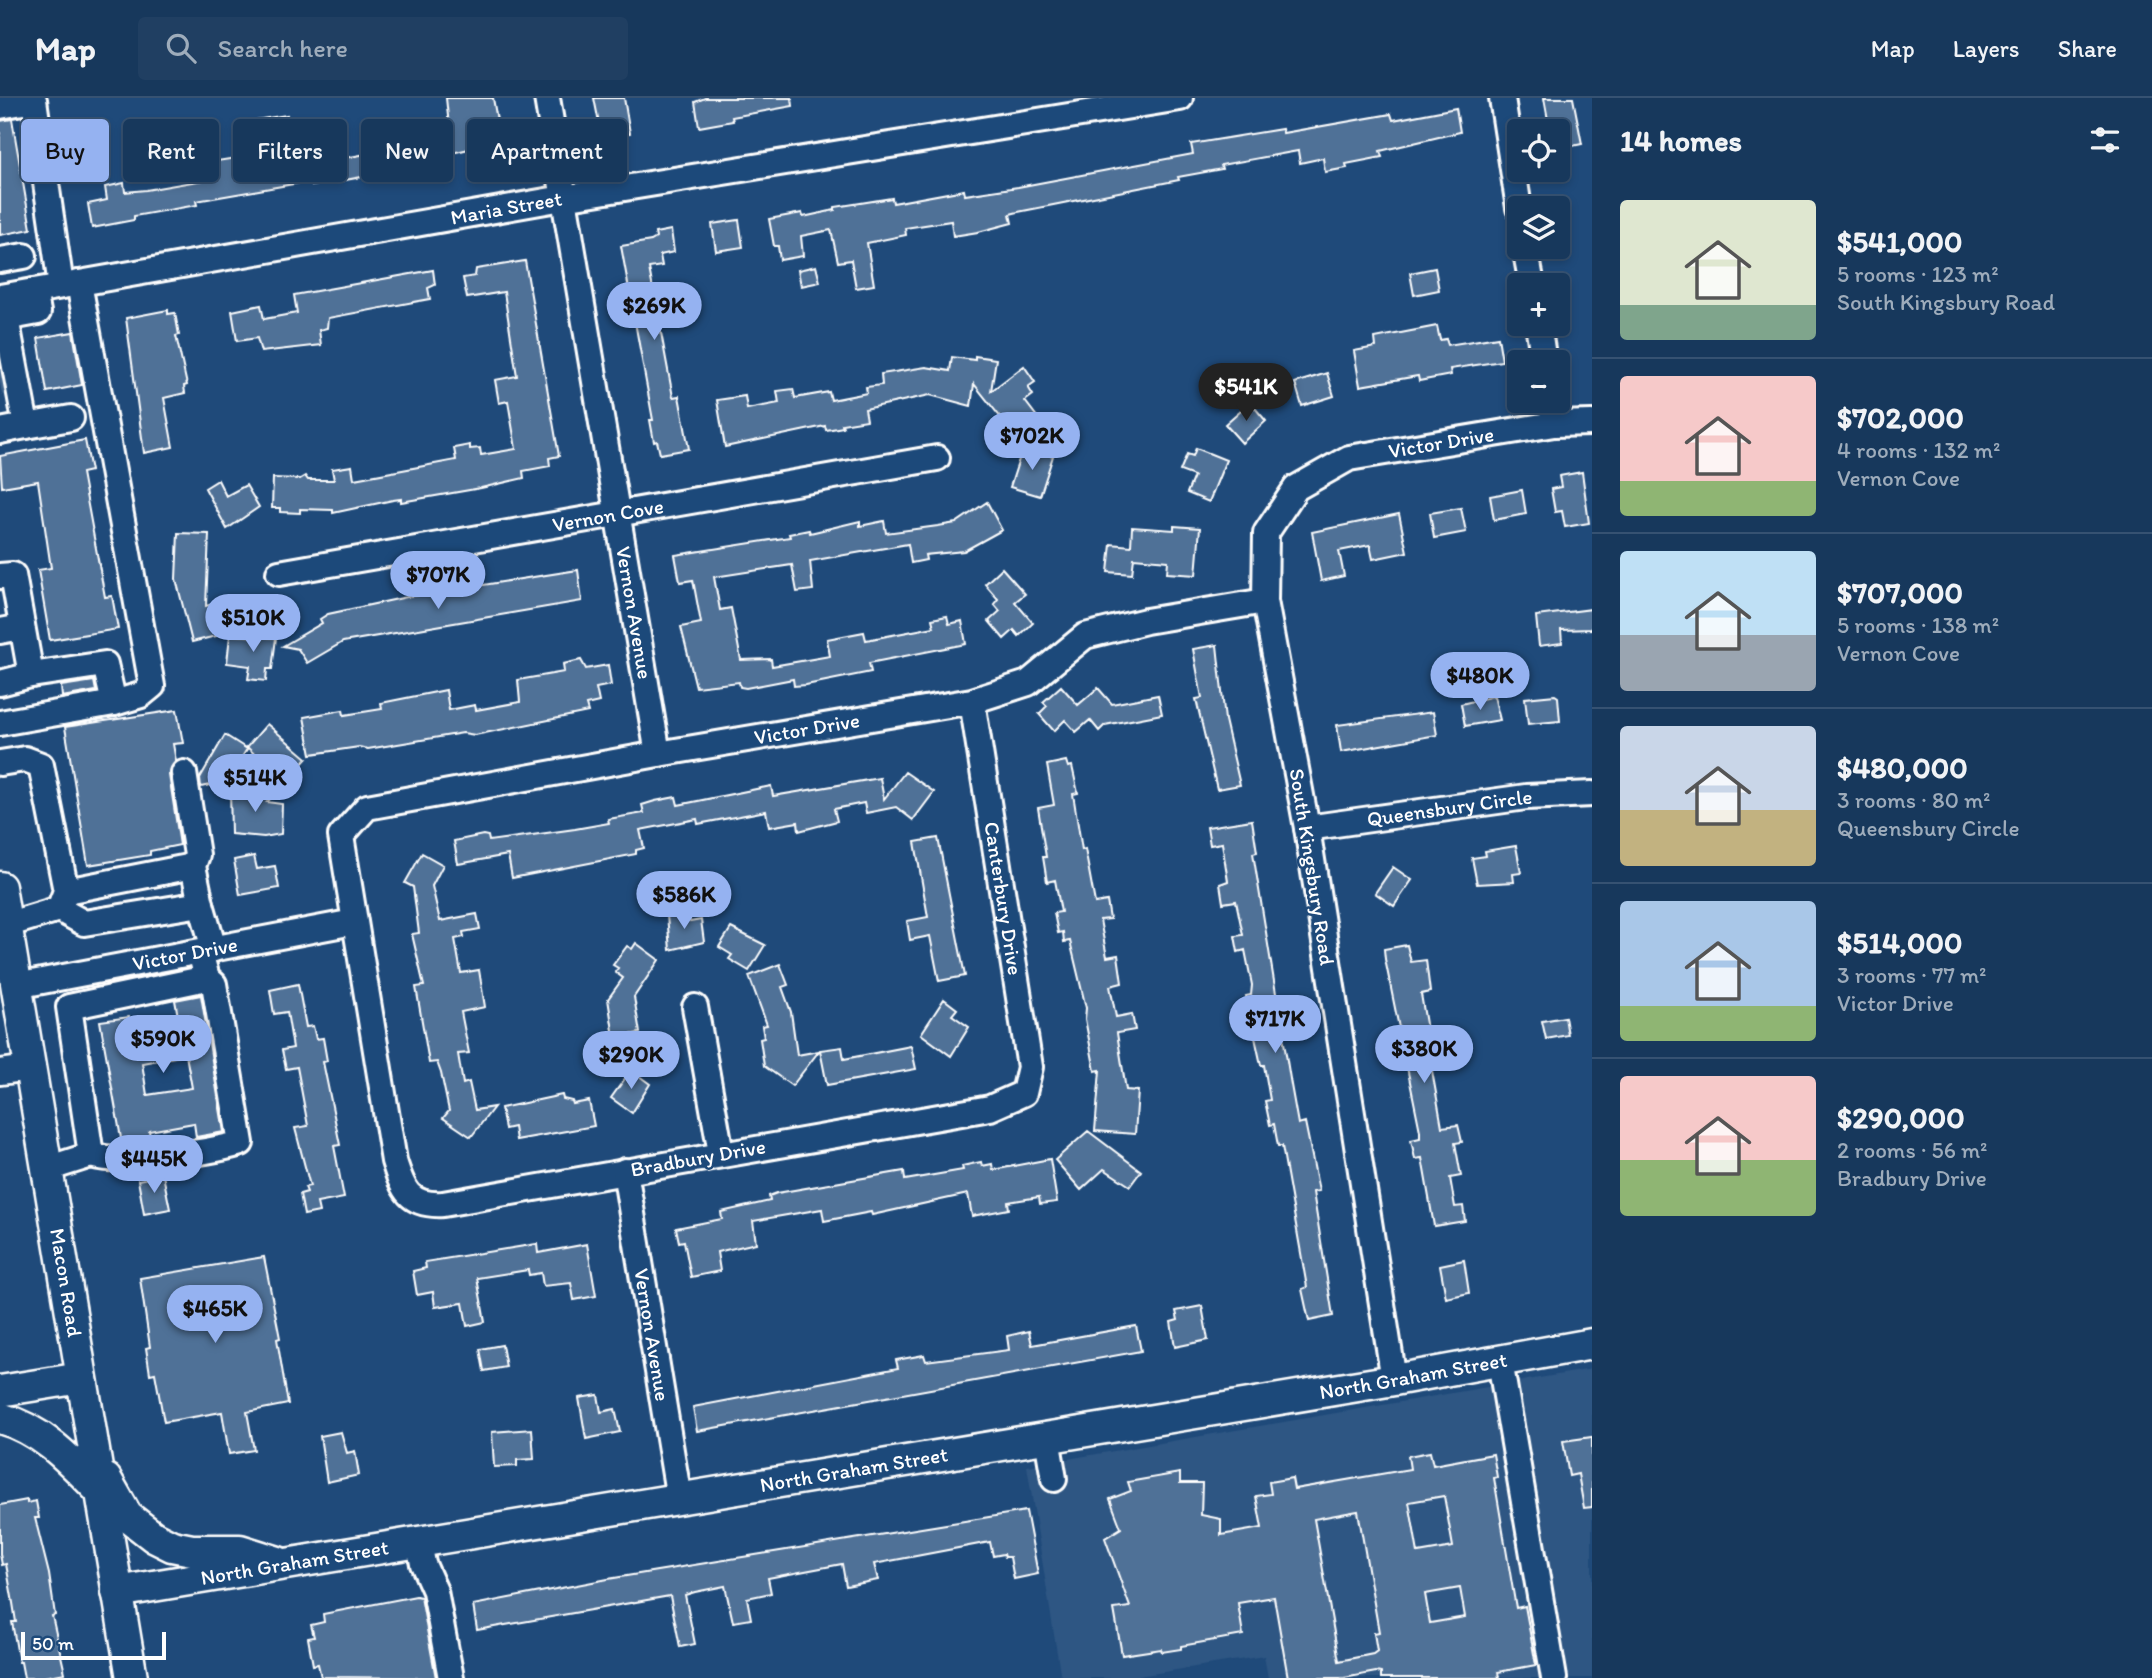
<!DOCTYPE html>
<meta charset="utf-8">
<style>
:root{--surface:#17385c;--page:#203f62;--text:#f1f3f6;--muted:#9eacbb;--line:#365272;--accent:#95b2f1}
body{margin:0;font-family:Itim,sans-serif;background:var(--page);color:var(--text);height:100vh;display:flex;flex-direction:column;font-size:26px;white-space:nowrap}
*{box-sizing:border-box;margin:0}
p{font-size:23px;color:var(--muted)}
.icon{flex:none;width:38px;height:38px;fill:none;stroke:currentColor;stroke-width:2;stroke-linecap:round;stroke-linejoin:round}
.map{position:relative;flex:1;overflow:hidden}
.sheet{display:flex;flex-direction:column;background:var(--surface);width:560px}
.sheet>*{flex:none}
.top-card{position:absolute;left:21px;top:21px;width:665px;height:63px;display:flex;gap:14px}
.tools{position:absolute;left:1507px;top:21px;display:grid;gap:14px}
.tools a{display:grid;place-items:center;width:63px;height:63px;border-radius:7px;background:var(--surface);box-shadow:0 4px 10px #0003,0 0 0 2px var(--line);font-size:35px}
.scale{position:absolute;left:21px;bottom:18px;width:145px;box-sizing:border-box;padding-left:7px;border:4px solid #fff;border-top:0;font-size:19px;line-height:24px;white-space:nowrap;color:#fff;-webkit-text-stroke:5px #1f4a7a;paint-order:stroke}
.price{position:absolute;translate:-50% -60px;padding:0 16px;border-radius:24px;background:var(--accent);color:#111;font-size:23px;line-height:46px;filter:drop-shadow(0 2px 4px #0008)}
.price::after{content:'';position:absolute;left:50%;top:42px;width:21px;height:16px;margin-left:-10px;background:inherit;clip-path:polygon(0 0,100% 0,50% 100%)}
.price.current{background:#222;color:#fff}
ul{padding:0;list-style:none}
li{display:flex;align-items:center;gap:21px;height:175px;padding:0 28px}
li+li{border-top:2px solid var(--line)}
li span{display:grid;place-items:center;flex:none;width:196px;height:140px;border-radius:7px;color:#555}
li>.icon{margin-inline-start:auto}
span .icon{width:84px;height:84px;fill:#fffc;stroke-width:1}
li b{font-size:30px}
h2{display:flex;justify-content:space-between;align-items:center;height:84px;padding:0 28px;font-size:30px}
.pill{padding:0 24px;border-radius:7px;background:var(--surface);box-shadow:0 4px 10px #0003,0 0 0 2px var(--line);font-size:24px;line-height:63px}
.pill.current{background:var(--accent);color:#111}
header{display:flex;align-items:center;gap:42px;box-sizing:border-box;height:98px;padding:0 35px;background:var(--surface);border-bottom:2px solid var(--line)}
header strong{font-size:33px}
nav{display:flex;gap:38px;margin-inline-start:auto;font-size:24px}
.search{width:490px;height:63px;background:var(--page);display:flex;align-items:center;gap:18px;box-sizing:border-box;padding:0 24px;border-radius:7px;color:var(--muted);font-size:26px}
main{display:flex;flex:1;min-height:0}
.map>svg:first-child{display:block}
</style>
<header>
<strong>Map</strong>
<div class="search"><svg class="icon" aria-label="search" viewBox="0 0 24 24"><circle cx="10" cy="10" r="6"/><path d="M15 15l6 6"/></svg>Search here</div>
<nav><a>Map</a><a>Layers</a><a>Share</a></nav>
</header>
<main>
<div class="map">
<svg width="1592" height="1580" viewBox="0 0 1592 1580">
<rect width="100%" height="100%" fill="#1f4a7a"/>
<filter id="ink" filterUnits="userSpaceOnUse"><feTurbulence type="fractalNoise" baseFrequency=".0143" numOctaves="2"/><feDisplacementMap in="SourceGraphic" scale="14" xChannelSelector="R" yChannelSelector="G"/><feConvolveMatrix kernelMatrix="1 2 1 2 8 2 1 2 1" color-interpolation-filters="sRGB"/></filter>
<g filter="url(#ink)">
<!-- built -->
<path fill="#2e5683" d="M1592,1271V1580H1268L1264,1558L1126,1580H1061L1027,1368Z"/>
<!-- building -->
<path fill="#507197" stroke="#fff" stroke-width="2" fill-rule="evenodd" d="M446,0H493L503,56L475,61L473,50L452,55Z
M594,0H624L630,35L602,40Z
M705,0H792L793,8L732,19L733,23L699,29L695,4Z
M1544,0H1573L1582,46L1558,51V33H1550Z
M1456,10L1460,34L1380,53L1382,59L1346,66L1347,70L1325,74L1323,60L1300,65L1298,53L1221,67L1222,71L1178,79L1179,82L1018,114L1010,116L1012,125L978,134L953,138L951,123L905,130L906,137L867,145L874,187L856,190L851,162L838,164L831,132L801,138L803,158L780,162L778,148H774L769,121L802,115L803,119L835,112V109L892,100L893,105L964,92L965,97L1018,89L1193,56L1191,46L1282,31L1283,35L1391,16L1393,22Z
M287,17L296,65L345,57V60L397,50L399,59L415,55L419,74L374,83L373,77L312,88L311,83L196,103L197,107L134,118V122L92,130L88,106L107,102L105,89L124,85L125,94L146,92L204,82L203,77L219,74L217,63L255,57L249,23Z
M12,21L31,131L0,137V23Z
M739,122L743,149L716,153L712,126Z
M671,132L674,154L660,157L662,168L649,170L673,299L679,298L689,351L660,356L657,343L654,344L650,322H653L621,148L651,143L656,140L655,135Z
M525,163L559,358L549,360L550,368L523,373L524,380L481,390L401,404V401L393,402L333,415V412L300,411V415L280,414V410H272L273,380L300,381L305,378L308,382H334L332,371L352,368L354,381L456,362L454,350L470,347V351L480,350L481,357L516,351L508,303L499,305L495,282L517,278L504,194L467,200L463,180L475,178L476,171Z
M816,168L820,184L801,188L798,172Z
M1435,170L1439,192L1414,197L1410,175Z
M433,172L435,187L428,190L430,201L328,220L327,230L319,232L321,247L261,254L257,240L237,243L232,213L261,207L264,221L297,215L294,197Z
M168,212V216L175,215L179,237L176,238L187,287L184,288L185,295L164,300L173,349L144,355L126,220Z
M1437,228L1440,242L1446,241L1448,247L1498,239L1502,263L1450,271L1451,277L1419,283L1418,278L1360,288L1354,253L1376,249L1375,240Z
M73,234L82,287L47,294L38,240Z
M975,258L996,261L991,293L1024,268L1035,284L1028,289L1033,297L1025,303L1044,328L1021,345L974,286L971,308L930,297L865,311L867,322L842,326L843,329L826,332L825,328L725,349L717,302L745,298L747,311L779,305L777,293L793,291L795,300L829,294L831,302L867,295L866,289L882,287L881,276L926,269L950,273L952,259L975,262Z
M1327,275L1334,298L1302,308L1295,285Z
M1250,304L1266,323L1242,345L1225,326Z
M85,342L91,373L82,375L105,499L112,498L118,531L50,542L38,472L51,470L38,383L2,389L0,358Z
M1023,349L1053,358L1040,398L1010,389Z
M1196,350L1226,362L1209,404L1187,395L1194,378L1180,373L1187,356L1193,358Z
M1582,374L1589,425L1565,429L1562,413L1555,414L1551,391L1561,389L1559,378Z
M218,382L226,398L246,387L259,409L227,431L205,390Z
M1522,392L1526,416L1494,422L1490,398Z
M987,404L1002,432L964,453L925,457L926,462L911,465L908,446L810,463L813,492L797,494L792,467L714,479L720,512L731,510L741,562L771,561L772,568L830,558L827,541L864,534L866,542L934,529L932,521L947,518L949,526L962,523L966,546L869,565L871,574L806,587L794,588L793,581L746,590L740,589L739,584L696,589L681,529L701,525L693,482L680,484L675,457L790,439L789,436L809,432L810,435L860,423V428L884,423L886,435L938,428L956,425Z
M1461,410L1466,434L1434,440L1430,415Z
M1399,416L1407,454L1373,461L1370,447L1339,453L1344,478L1321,483L1312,434Z
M1174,428L1200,430L1196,477L1167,475L1168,463L1134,460L1132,476L1108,474L1111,446L1131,448L1132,429L1174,432Z
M178,435L209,436L206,508L213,506L220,537L192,544L176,481Z
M1002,470L1025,496L1015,504L1033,525L1019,538L1014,532L1004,541L989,523L1000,513L994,506L998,501L985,486Z
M578,472L582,503L343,544L307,565L298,551L283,548L322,525L320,521L328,516L407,499Z
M1592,511V531L1561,532L1562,545L1539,548L1536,518Z
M230,537L276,540L272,571H267L266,583L248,581L250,568L227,565Z
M1217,547L1225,622L1240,687L1217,691L1196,601L1202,600L1193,551Z
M581,562L586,571L608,567L611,587L596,590L599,604L586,607L588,614L475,637L463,635L368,651L359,649L311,656L304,619L343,612L344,617L382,611L381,605L446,592L449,612L475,607L476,612L520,604L518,582L564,574L563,566Z
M94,583L96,593L62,599L61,588Z
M1061,588L1078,607L1098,590L1112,606L1158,597L1162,616L1105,627L1099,633L1090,622L1076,634L1065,622L1054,633L1039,616L1047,608L1043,604Z
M1555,597L1558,599L1560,623L1528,626L1525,600Z
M1494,598L1500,622L1465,628L1461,606Z
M177,612L183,645L173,646L176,663L169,677L180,747L150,753V757L88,767L65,629Z
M1433,614L1437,637L1341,654L1337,627Z
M267,626L307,660L285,685L247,649Z
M225,637L247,651L227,683L201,689L200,680Z
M1066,663L1068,669L1072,668L1078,695L1073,696L1082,752L1085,751L1095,805L1107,803L1110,821L1100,822L1107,859L1118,857L1122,885L1110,888L1116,919L1132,916L1135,932L1117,935L1126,992L1138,993L1135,1036L1095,1033L1100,972L1095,973L1085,921L1086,910L1070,843L1064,844L1063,834L1058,835L1054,815L1061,814L1055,782L1047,784L1043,759H1046L1038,710L1054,707L1047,667Z
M905,674L934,694L913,722L896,709L866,715L864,705L834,711L837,723L799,733L798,724L769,729L766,713L698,726L697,721L640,732L644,750L636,752V756L512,780L508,757L458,766L454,743L483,737L488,738L489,743L575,731L609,725L608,721L644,715L642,707L655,703L676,699L678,707L771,688L773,698L880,680L884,701Z
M230,691L277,694L267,704L282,706L281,736L264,739L231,736Z
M1252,722L1257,754L1253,755L1291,987L1298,1026L1305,1024L1319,1093L1313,1094L1333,1218L1309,1223L1302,1191L1307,1189L1282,1048H1278L1274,1026L1270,1027L1265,1003L1270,1002L1264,967H1261L1246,898L1251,897L1252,887L1245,852L1238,854L1235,838L1243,837L1236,803L1223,805L1220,786L1228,783L1222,745L1210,747L1207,729Z
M938,740L965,878L939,883L930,838L910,842L907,823L928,819L915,744Z
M1516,748L1521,775L1513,776L1514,784L1477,786L1472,760L1486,758L1485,753Z
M422,755L443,767L432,788L440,823L477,816L480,831L463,834L464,839L455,841L461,875L479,872L485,909L461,914L469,955L458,956L463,986L469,984L475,1012L494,1009L471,1039L443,1020L449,1013L441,975L437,964L429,965L425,941L416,889L424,888L412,836L419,835L413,789L405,785Z
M254,758L257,771L275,768L279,790L240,797L234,762Z
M1393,769L1412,782L1394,808L1375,795Z
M688,814L690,824L701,822L704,844L670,852L667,817Z
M731,830L765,847L749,873L729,861L732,857L719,849Z
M636,845L659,862L634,899L640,935L614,939L608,901L623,880L615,874L618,870L613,867L627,848L632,851Z
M1407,847L1411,864L1426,862L1430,894L1421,896L1427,932L1431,931L1434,949L1428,950L1442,1029L1458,1027L1462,1044L1455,1045L1461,1078L1450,1080L1455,1109L1463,1108L1465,1123L1434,1128L1422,1060L1415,1061L1411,1042L1420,1040V1033L1385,861L1384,851Z
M780,866L788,887L782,889L791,914L797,957L819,953L792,988L764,968L760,941L764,940L762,928L767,927L749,878Z
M298,886L306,929L313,928L316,941L323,940L327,963L323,964L340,1047L334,1048L344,1100L317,1105L319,1114L304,1117L300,1096L307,1094L305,1089L310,1088L295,1030L308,1028L297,969L286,971L282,952L293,950L287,914L274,916L270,892Z
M201,897L224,1034L196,1039L194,1025L149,1033L151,1045L122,1046L100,923L129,919L131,931L179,924L175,902ZM186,957L192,990L147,997L142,965Z
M944,901L957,911L952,917L969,929L951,958L921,936Z
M1565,919L1568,937L1546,941L1542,923Z
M911,948L916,971L827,987L820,952L842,949L844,961Z
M631,972L650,986L632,1015L611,1000Z
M562,997L563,1001L572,1003L573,1006L589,1003L594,1028L516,1042L514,1029L505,1031L501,1010Z
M1088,1033L1141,1073L1130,1088L1104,1071L1081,1092L1055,1062Z
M1050,1061L1057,1104L1040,1106L1039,1099L1008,1104L1009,1111L972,1118L968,1096L872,1117L871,1114L824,1123L822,1111L753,1123L756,1145L717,1154L720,1173L691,1179L684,1143L679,1144L676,1130L722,1121L721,1114L770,1103L769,1098L777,1095L904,1073L905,1082L963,1072L962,1068L981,1064L982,1068L992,1066L993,1072Z
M163,1077L170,1111L144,1116L138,1082Z
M537,1146L538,1155L587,1146L596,1198L574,1202L571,1185L543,1188L541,1175L529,1177L528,1172L477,1180L485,1224L467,1228L463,1205L435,1209L433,1194L417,1197L413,1173L426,1170L425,1164Z
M264,1159L280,1240L277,1241L288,1306L247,1314L254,1352L229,1356L222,1314L164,1324L155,1275L150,1276L146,1250L150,1249L140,1180Z
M1464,1162L1469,1195L1446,1200L1440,1167Z
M1202,1208L1208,1242L1175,1249L1171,1224L1178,1222L1176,1213Z
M1136,1228L1141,1253L697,1333L693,1309L898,1270L896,1262L924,1257L926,1263L1009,1252L1007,1238L1029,1233L1032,1247Z
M502,1247L506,1269L484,1273L480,1251Z
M598,1297L601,1314L615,1311L620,1334L586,1341L579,1300Z
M532,1331L534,1361L517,1362V1368L494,1369L492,1334Z
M341,1334L347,1355L355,1353L359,1377L327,1384L320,1338Z
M1592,1339V1409L1584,1410L1578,1376L1569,1378L1563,1343Z
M1430,1354L1433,1367L1493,1356L1497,1379L1494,1380L1516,1510L1525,1508L1536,1567L1498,1574L1499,1580H1381V1575L1376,1574L1344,1580H1288L1274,1499L1238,1505L1243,1537L1181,1548V1551L1162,1554L1161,1551L1122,1557L1114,1511L1130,1509L1105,1440L1121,1430L1110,1401L1131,1393L1128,1384L1180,1375V1385H1202L1201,1417L1221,1421V1437L1262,1430L1256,1398L1271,1396L1269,1384L1292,1380L1294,1391L1410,1371L1408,1358ZM1444,1398L1453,1449L1418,1455L1409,1404ZM1358,1413L1379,1534L1374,1535L1377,1553L1373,1556L1339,1563L1314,1421ZM1460,1490L1465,1519L1430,1525L1425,1496Z
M27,1402V1405L36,1403L39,1420H35L49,1476L55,1517L52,1518L65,1575L39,1580H24L21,1564H19L12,1524H16L13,1505L6,1466L2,1467L0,1456V1407Z
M1026,1413L1038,1476L1014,1481L1010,1459H1005L1004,1456L993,1458L990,1444L874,1466L878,1482L846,1488L842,1466L768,1480L771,1495L747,1500L751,1521L733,1524L725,1488L695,1494L685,1497L695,1546L680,1549L670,1498L477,1532L473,1507L608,1481Z
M416,1498L421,1499L436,1580L321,1579L318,1566L313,1567L308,1540L314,1539L311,1527L324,1524L323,1516Z"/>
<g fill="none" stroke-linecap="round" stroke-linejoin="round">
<!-- minor-tunnel -->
<path stroke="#41658e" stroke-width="24" stroke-dasharray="24 12" stroke-linecap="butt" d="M0,261H1
M0,285L5,284"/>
<!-- minor casing -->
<g stroke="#fff" stroke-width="30">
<g id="minor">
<path id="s1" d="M547,0L658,656"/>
<path d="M1502,0L1519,110"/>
<path d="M0,8L34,2L61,188"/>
<path d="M1525,149L1532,187"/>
<path d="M0,162L24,158"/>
<path d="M79,185L152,588L141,597L114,605"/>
<path id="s2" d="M0,199L563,100L1180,0"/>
<path d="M0,221L38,214L34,193"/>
<path d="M1538,226L1544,264"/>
<path d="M26,328L71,320"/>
<path d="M0,333L26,328L6,220"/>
<path id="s3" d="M279,475L937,360"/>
<path d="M0,478L13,477L31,577L0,585"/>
<path d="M0,533L22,529"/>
<path id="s4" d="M972,603L1030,969L1024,995L990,1010L443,1106C409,1108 403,1092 394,1063L341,738L367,709L658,656L972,603L1028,585L1085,538L1146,523L1265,503"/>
<path d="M0,625L114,605L105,566L31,577"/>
<path d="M0,665L25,661L41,667L66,793L59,811"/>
<path d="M184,675L197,757L193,768L201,806"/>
<path id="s5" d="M1307,730L1526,699L1592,696"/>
<path d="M66,793L193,768"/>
<path d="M6,827L59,811L84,825L201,806L214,851"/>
<path id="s6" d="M16,888L354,824"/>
<path d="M695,909L721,1055"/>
<path d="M0,974L30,970"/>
<path d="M91,1057C123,1067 207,1055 241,1045L214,886L207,880"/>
<path d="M47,1071L91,1057L69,909L207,880L200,854"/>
<path id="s7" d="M625,1073L679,1401"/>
<path d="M1500,1263L1554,1580"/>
<path id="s8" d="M1394,1282L1307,730L1265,503L1266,435L1296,390L1349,360L1554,326L1592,325"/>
<path d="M1047,1340L1054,1381"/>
<path d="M419,1444L423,1466L435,1493L451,1580"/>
</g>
</g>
<!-- major casing -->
<g stroke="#fff" stroke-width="35">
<g id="major">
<path id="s9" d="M0,789L132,1580"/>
<path d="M0,1293L81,1280"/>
<path d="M0,1320C43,1332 71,1363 101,1394"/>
<path d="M106,1381L127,1418L154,1439L172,1448L192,1452H240L278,1464"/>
<path id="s10" d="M117,1494L1394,1282L1592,1246"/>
</g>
</g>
<!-- minor -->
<use href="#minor" stroke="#1f4a7a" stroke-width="24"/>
<!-- major -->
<use href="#major" stroke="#1f4a7a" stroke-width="30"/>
</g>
</g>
<g text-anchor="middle" stroke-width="5" stroke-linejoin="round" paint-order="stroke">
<!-- street labels -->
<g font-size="21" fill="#fff" stroke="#1f4a7a">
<text dy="7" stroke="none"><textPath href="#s2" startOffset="514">Maria Street</textPath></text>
<text dy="7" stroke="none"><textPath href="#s8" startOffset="1066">Victor Drive</textPath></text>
<text dy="7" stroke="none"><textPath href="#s3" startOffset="334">Vernon Cove</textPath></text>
<text dy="7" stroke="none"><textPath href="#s1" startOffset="522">Vernon Avenue</textPath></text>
<text dy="7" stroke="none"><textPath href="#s4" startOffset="1878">Victor Drive</textPath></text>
<text dy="7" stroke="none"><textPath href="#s5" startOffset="144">Queensbury Circle</textPath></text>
<text transform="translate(1312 769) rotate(81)" y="7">South Kingsbury Road</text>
<text dy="7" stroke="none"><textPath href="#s4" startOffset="200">Canterbury Drive</textPath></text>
<text dy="7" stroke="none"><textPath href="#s6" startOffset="172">Victor Drive</textPath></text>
<text transform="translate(698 1060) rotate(-10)" y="7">Bradbury Drive</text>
<text dy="7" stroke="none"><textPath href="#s9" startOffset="401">Macon Road</textPath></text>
<text dy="7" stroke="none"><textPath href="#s7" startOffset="166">Vernon Avenue</textPath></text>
<text dy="7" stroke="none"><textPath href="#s10" startOffset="1314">North Graham Street</textPath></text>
<text dy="7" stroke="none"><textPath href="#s10" startOffset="747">North Graham Street</textPath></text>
<text dy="7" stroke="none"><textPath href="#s10" startOffset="180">North Graham Street</textPath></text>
</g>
</g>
</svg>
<div class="tools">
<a><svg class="icon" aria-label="locate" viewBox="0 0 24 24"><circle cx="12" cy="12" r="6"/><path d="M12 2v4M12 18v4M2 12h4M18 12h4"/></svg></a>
<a><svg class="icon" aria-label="layers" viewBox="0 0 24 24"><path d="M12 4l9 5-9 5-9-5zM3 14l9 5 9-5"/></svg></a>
<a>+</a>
<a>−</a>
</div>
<div class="scale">50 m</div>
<b class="price" style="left:654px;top:244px">$269K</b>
<b class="price current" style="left:1246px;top:325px">$541K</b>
<b class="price" style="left:1032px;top:374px">$702K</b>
<b class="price" style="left:438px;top:513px">$707K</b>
<b class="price" style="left:253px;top:556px">$510K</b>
<b class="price" style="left:1480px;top:614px">$480K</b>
<b class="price" style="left:255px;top:716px">$514K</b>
<b class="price" style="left:684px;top:833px">$586K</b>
<b class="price" style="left:1275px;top:957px">$717K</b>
<b class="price" style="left:163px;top:977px">$590K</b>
<b class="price" style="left:1424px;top:987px">$380K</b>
<b class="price" style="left:631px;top:993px">$290K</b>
<b class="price" style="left:154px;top:1097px">$445K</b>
<b class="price" style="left:215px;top:1247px">$465K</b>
<div class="top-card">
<a class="pill current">Buy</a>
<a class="pill">Rent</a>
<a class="pill">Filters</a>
<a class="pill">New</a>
<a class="pill">Apartment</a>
</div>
</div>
<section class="sheet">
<h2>14 homes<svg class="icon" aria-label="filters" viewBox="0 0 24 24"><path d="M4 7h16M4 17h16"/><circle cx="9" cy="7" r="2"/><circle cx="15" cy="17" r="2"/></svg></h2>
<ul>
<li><span style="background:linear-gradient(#dfe7d0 75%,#7fa58c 0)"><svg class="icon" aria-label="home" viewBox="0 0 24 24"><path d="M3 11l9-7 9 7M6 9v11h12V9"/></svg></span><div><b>$541,000</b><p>5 rooms · 123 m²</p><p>South Kingsbury Road</p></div></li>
<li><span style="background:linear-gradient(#f6c9c9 75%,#8fb573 0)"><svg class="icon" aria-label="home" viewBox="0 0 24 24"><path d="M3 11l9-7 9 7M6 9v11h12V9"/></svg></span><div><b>$702,000</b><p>4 rooms · 132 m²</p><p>Vernon Cove</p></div></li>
<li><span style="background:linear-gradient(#bfe0f5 60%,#9aa5b1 0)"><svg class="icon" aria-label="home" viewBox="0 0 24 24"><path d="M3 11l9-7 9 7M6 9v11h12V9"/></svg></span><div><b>$707,000</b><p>5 rooms · 138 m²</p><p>Vernon Cove</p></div></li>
<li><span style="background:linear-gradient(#c9d6e8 60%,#c2b280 0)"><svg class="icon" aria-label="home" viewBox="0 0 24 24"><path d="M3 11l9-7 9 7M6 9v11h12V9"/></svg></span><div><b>$480,000</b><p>3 rooms · 80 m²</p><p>Queensbury Circle</p></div></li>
<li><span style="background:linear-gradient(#a9c7e8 75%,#8fb573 0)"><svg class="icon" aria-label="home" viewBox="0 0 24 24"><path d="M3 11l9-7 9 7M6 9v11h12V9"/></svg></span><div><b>$514,000</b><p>3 rooms · 77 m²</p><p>Victor Drive</p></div></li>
<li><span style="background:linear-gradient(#f6c9c9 60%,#8fb573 0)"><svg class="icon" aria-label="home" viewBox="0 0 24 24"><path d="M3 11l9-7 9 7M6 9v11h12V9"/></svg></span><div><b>$290,000</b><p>2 rooms · 56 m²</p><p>Bradbury Drive</p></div></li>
</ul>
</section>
</main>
